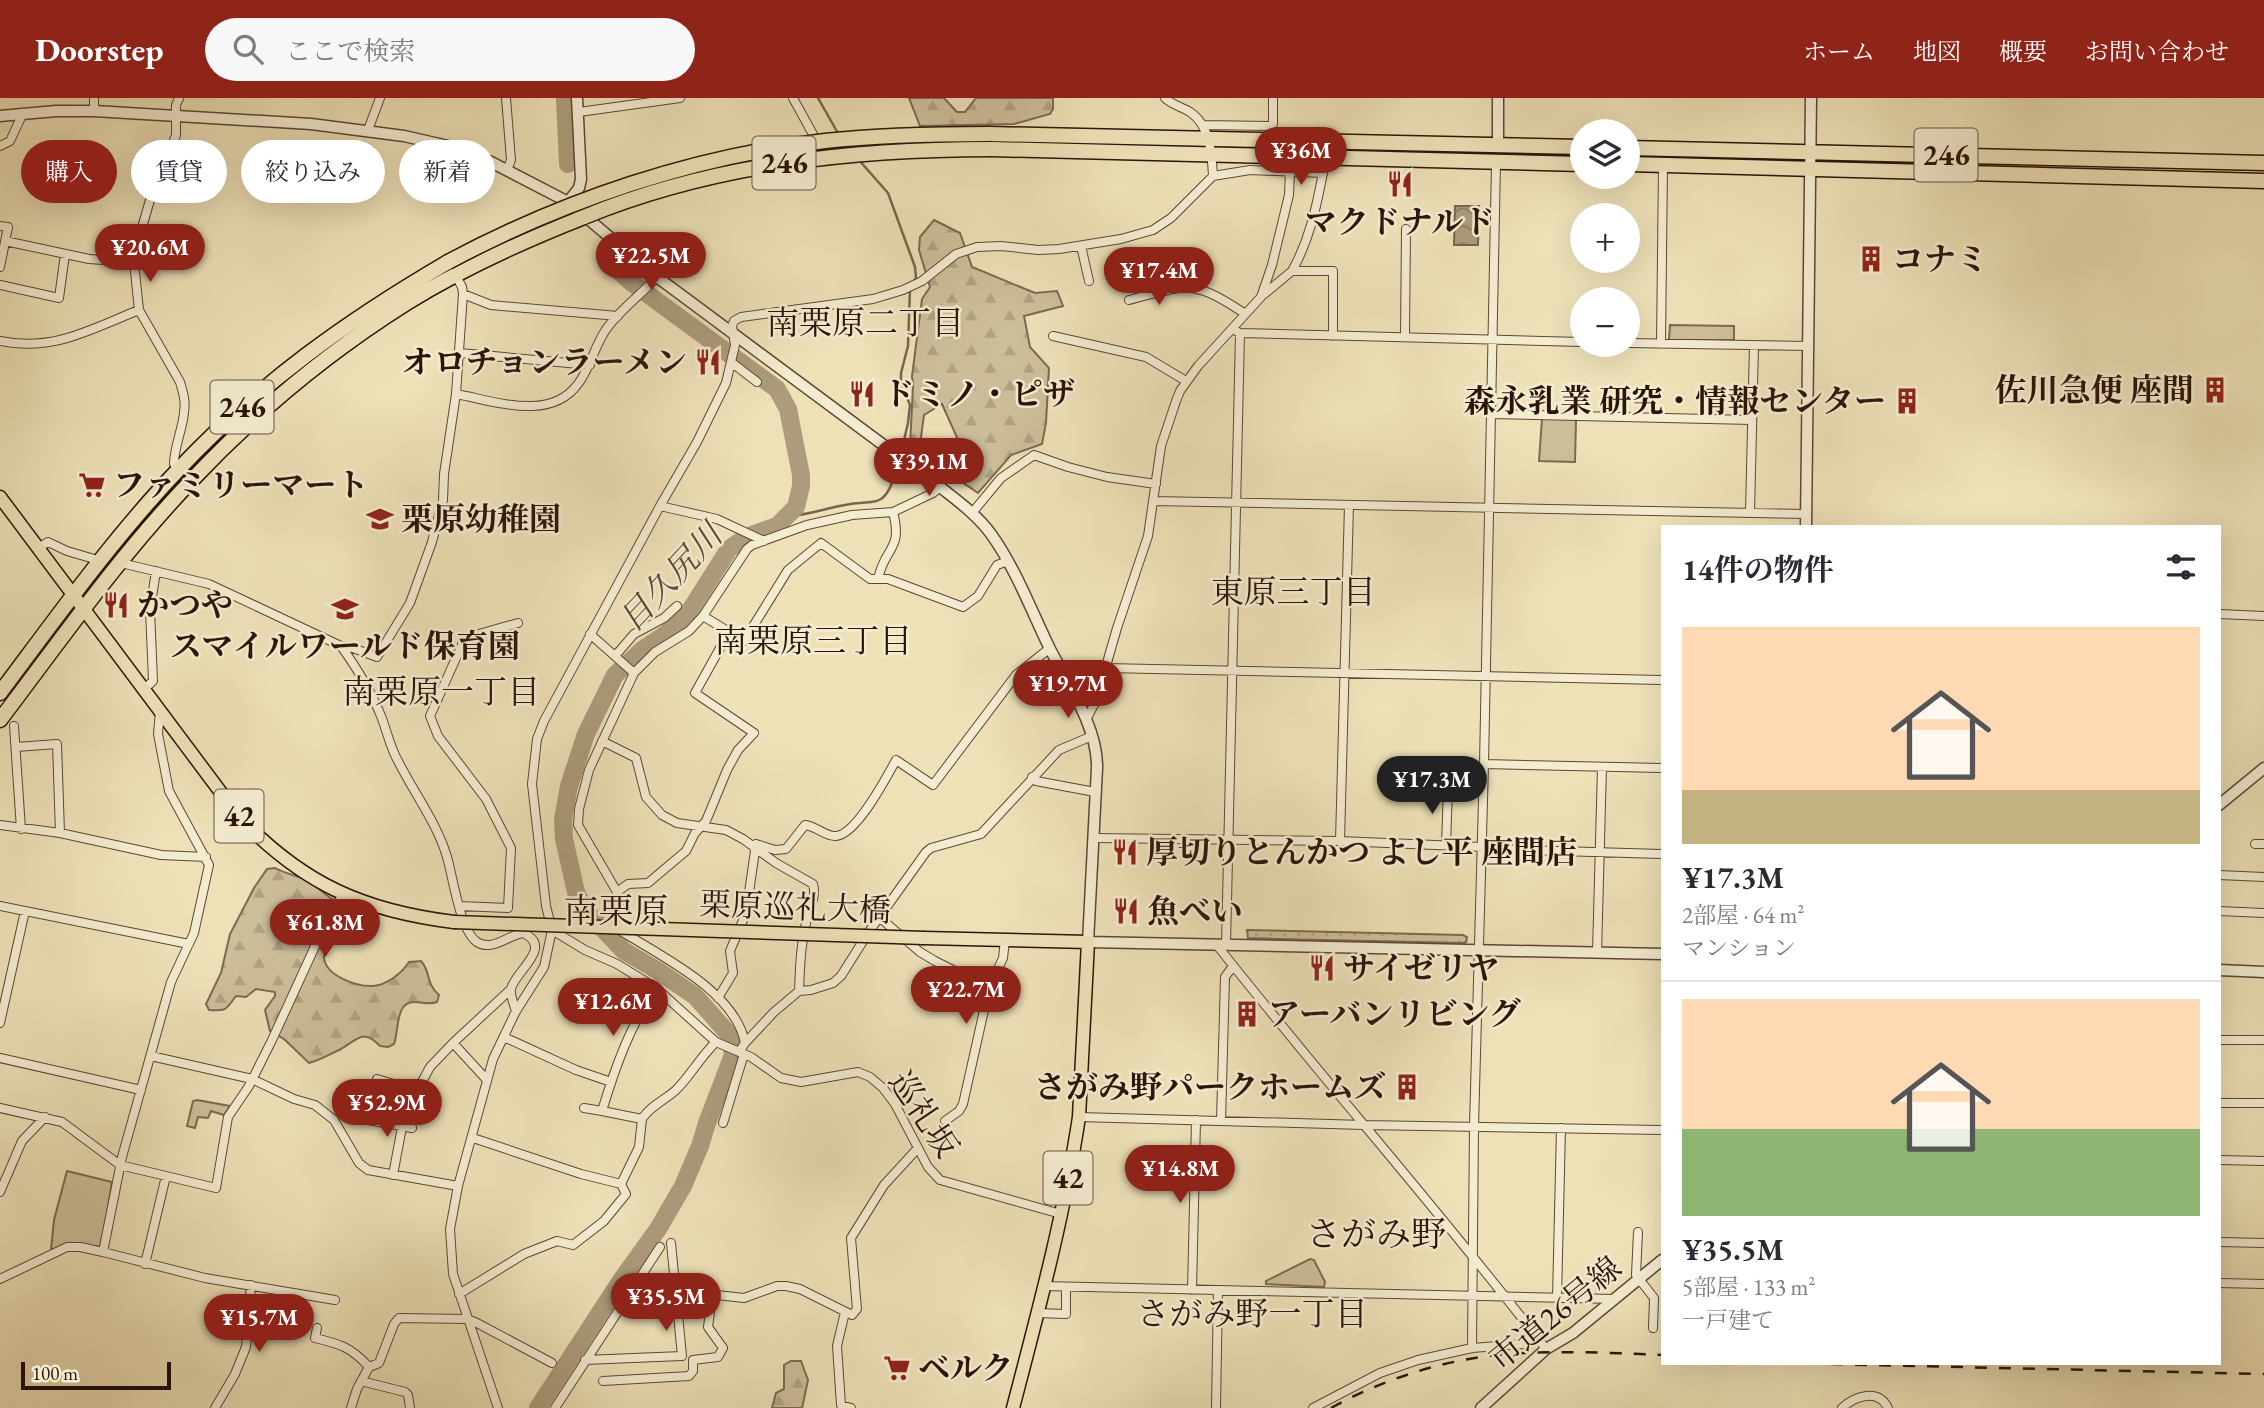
<!DOCTYPE html>
<html lang="ja">
<meta charset="utf-8">
<style>
:root{--surface:#fff;--page:#f7f7f7;--text:#2b2b33;--muted:#7c7c81;--line:#e1e1e2;--accent:#8f2418}
body{margin:0;font-family:"EB Garamond","Noto Serif JP",serif;background:var(--page);color:var(--text);height:100vh;display:flex;flex-direction:column;font-size:26px;white-space:nowrap}
*{box-sizing:border-box;margin:0}
p{font-size:23px;color:var(--muted)}
.icon{flex:none;width:38px;height:38px;fill:none;stroke:currentColor;stroke-width:2;stroke-linecap:round;stroke-linejoin:round}
.map{position:relative;flex:1;overflow:hidden}
.side{position:absolute;left:1661px;top:427px;width:560px;height:840px;display:flex;flex-direction:column;background:var(--surface);border-radius:0px;box-shadow:0 7px 28px #0002}
.side>*{flex:none}
.banner{position:absolute;left:21px;top:42px;width:665px;height:63px;display:flex;gap:14px}
.controls{position:absolute;left:1570px;top:21px;display:grid;gap:14px}
.controls a{display:grid;place-items:center;width:70px;height:70px;border-radius:50%;background:var(--surface);box-shadow:0 7px 28px #0002;font-size:35px}
.scale{position:absolute;left:21px;bottom:18px;width:150px;box-sizing:border-box;padding-left:7px;border:4px solid #2b1408;border-top:0;font-size:19px;line-height:24px;white-space:nowrap;color:#2b1408;-webkit-text-stroke:5px #f4ecd1;paint-order:stroke}
.price{position:absolute;translate:-50% -60px;padding:0 16px;border-radius:24px;background:var(--accent);color:#fff;font-size:23px;line-height:46px;filter:drop-shadow(0 2px 4px #0008)}
.price::after{content:'';position:absolute;left:50%;top:42px;width:21px;height:16px;margin-left:-10px;background:inherit;clip-path:polygon(0 0,100% 0,50% 100%)}
.price.on{background:#222;color:#fff}
ul{padding:0;list-style:none}
li{display:grid;align-content:center;gap:14px;height:371px;padding:0 21px}
li+li{border-top:2px solid var(--line)}
li span{display:grid;place-items:center;height:217px;border-radius:0px;color:#555}
li>.icon{margin-inline-start:auto}
span .icon{width:126px;height:126px;fill:#fffc;stroke-width:1}
li b{font-size:30px}
h2{display:flex;justify-content:space-between;align-items:center;height:84px;padding:0 21px;font-size:30px}
.pill{padding:0 24px;border-radius:32px;background:var(--surface);box-shadow:0 7px 28px #0002;font-size:24px;line-height:63px}
.pill.on{background:var(--accent);color:#fff}
header{display:flex;align-items:center;gap:42px;box-sizing:border-box;height:98px;padding:0 35px;background:var(--accent);color:#fff}
header strong{font-size:33px}
nav{display:flex;gap:38px;margin-inline-start:auto;font-size:24px}
.search{width:490px;height:63px;background:var(--page);display:flex;align-items:center;gap:18px;box-sizing:border-box;padding:0 24px;border-radius:38px;color:var(--muted);font-size:26px}
.map>svg:first-child{display:block}
</style>
<header>
<strong>Doorstep</strong>
<div class="search"><svg class="icon" aria-label="search" viewBox="0 0 24 24"><circle cx="10" cy="10" r="6"/><path d="M15 15l6 6"/></svg>ここで検索</div>
<nav><a>ホーム</a><a>地図</a><a>概要</a><a>お問い合わせ</a></nav>
</header>
<div class="map">
<svg width="2264" height="1310" viewBox="0 0 2264 1310">
<defs>
<pattern id="forest-firs" width="22" height="20" patternUnits="userSpaceOnUse" patternTransform="scale(1.75)"><rect width="22" height="20" fill="#cdbe9a"/><path d="M5 1l3.5 6h-7zM16 11l3.5 6h-7z" fill="#b0a283"/></pattern>
<pattern id="garden-dots" width="8" height="8" patternUnits="userSpaceOnUse" patternTransform="scale(1.75)"><rect width="8" height="8" fill="#cdbe9a"/><path d="M2 2h.1M6 6h.1" fill="none" stroke="#b0a283" stroke-width="1.8" stroke-linecap="round"/></pattern>
<pattern id="water-waves" width="16" height="10" patternUnits="userSpaceOnUse" patternTransform="scale(1.75)"><rect width="16" height="10" fill="#ac9b7c"/><path d="M0 5q4-4 8 0t8 0" fill="none" stroke="#8c7d64"/></pattern>
</defs>
<rect width="100%" height="100%" fill="#eee1b8"/>
<filter id="stains"><feTurbulence type="fractalNoise" baseFrequency=".00286" numOctaves="4"/><feColorMatrix values="0 0 0 0 .2 0 0 0 0 .09 0 0 0 0 .02 0 0 0 .5 -.17"/></filter>
<radialGradient id="worn" r=".72"><stop offset=".6" stop-color="#630" stop-opacity="0"/><stop offset="1" stop-color="#630" stop-opacity=".3"/></radialGradient>
<!-- green -->
<path fill="#cdbe9a" stroke="#7c6951" stroke-width="2" d="M1670,227L1734,228V242H1669Z
M1542,321H1574L1576,323L1575,364L1539,363Z
M197,1002L230,1008L224,1017L211,1013L208,1020L198,1019L195,1030L187,1028L193,1003Z
M67,1073L112,1084L102,1147L98,1149L74,1145L51,1152L54,1122Z
M1310,1161L1314,1162L1325,1184L1324,1189L1266,1186V1183Z"/>
<!-- forest -->
<path fill="url(#forest-firs)" stroke="#7c6951" stroke-width="2" d="M909,0H944L957,14H965L976,0H1053V11L1050,16L1014,26L920,28Z
M934,122L960,135L972,169L1035,195L1057,193L1063,208L1024,218L1030,249L1049,270L1046,325L1042,346L1011,357L978,395L953,378L959,344L942,306L924,317L919,354L910,348L913,288L912,278L922,201L930,189L919,152L920,139Z
M275,770C284,775 294,777 304,781C316,786 323,796 334,802C335,806 333,834 331,839C329,846 323,852 324,860C326,878 357,889 373,888C387,887 402,875 409,864L421,863C431,873 425,885 439,897L437,904C428,907 423,904 415,904C395,903 399,933 394,946L388,949L380,948C363,930 358,941 341,951C331,956 320,962 309,965L284,941L270,933L265,912L275,898V894L256,891L246,899L236,898C225,912 228,913 209,912L206,906L221,875L230,836L254,790L267,771Z
M791,1263H801L808,1282L802,1310H772L776,1295L784,1291V1267Z"/>
<!-- garden -->
<path fill="url(#garden-dots)" stroke="#7c6951" stroke-width="2" d="M1247,832L1463,837L1467,839L1466,844L1464,845L1276,841L1248,840Z"/>
<!-- water -->
<path fill="url(#water-waves)" stroke="#78654e" stroke-width="2" d="M1455,108H1479L1478,147H1454Z"/>
<g fill="none" stroke-linecap="round" stroke-linejoin="round">
<!-- stream -->
<path stroke="#78654e" stroke-width="2.5" d="M818,0L839,37
M858,61L888,95L915,169L916,180L913,185
M901,355L908,325L910,307L901,284V275L908,248L910,191
M789,418C813,417 836,406 860,405C867,404 875,405 881,401C892,394 895,373 899,362"/>
<!-- river -->
<path stroke="#ac9b7c" stroke-width="18" d="M565,0L568,66
M538,1310L622,1181L658,1131L683,1088L700,1048L707,1025L733,957L731,940L726,933L695,898L657,872L624,853L585,812L576,794L564,741L563,721L569,688L586,636L615,577L642,552L666,536L691,511L729,451L746,439L777,428L796,409L801,388V377L788,311L777,291L631,184L610,165"/>
<!-- minor casing -->
<g stroke="#5c4734" stroke-width="10">
<path id="minor" d="M94,0V13
M179,0L176,7V37L150,102L139,140L134,164L139,212L180,284C183,294 186,304 184,314C183,331 174,348 174,366L179,371
M506,0L511,62L507,72
M793,0L815,40
M1165,0C1172,7 1182,9 1190,14C1210,27 1212,57 1213,78
M579,14L680,0
M1203,27L1270,28L1273,26V0
M368,32L380,0
M0,48L10,43L23,15
M0,128L8,129L0,169
M5,143L89,161L134,164
M1081,148L1089,183
M0,187L59,200L65,156
M463,196L491,207L618,218
M1263,197L1292,173H1333V238
M1129,202C1187,187 1191,180 1244,215
M1236,233L1240,235L1582,244
M1053,238L1146,259L1186,283
M1405,239L1406,131
M0,243C53,254 91,231 139,212
M1628,245L1808,248
M1661,246L1663,67
M460,255L590,267
M731,264L757,284
M456,296C495,303 550,324 578,286C590,270 594,250 605,233C618,213 641,197 657,179
M1491,316L1752,322
M1154,403L1806,416
M660,408L717,421L764,443
M972,415L1001,380L1034,357L1068,369L1107,379L1156,386
M1750,415L1754,248
M38,450L48,444L67,453L101,463
M121,465L209,486L341,548L353,550L377,559L410,505L432,444L443,402L444,376L456,296L463,196L462,189L456,178
M878,481C885,448 903,453 893,414
M2219,516L2264,518
M703,518L744,543L788,472L821,445L870,481H888L963,509L978,498L997,467L1008,463
M590,536L634,575
M341,548C356,569 371,593 381,618C387,633 390,649 398,663C414,695 437,725 447,759C453,779 460,833 477,844C492,854 508,837 523,835C555,849 514,874 511,891C510,898 514,906 516,913
M615,558L634,536L664,520L677,508
M1105,570L1662,582
M144,591L153,583L150,512L156,473
M1086,622L1096,603L1117,530L1148,438L1161,348L1176,303L1180,293L1198,268L1261,199L1272,167L1289,97L1290,74
M14,628L21,731
M602,643L636,660L646,699L662,717L677,725L726,732L743,741L776,765L813,786C816,796 812,804 809,814C801,840 800,865 799,893L774,914L745,945
M16,649L57,646L60,735
M1484,666L1662,670
M1032,679L1036,683L1095,694
M0,727L60,735L161,757L206,759
M1093,740L1340,743L1482,749L1488,751L1662,756
M1340,743L1349,407
M2255,746H2264
M1446,747L1448,690
M2219,777L2264,779
M617,794L628,786L648,785L686,753L695,735L706,723L727,672L738,652L754,635L695,595L729,534
M0,808L189,846
M459,808L508,810L511,750L486,701L438,638L430,618L465,540L518,525
M2219,813L2264,815
M879,819L920,854L935,863L989,890
M552,832L585,852L617,866L656,890L716,944L751,959L781,980L801,984L858,974L870,979L883,990L895,1006L928,1069L940,1082L1061,1116
M1216,846C1324,983 1440,1113 1546,1251
M1226,847L1240,235
M1597,855L1602,669
M799,893L811,892L833,885L841,878L868,835L926,754L931,750L981,736L1059,652L1092,638
M718,900L733,875L730,853L746,815L756,746L775,752L786,751L805,727C816,728 826,739 836,738C857,736 886,680 896,662L933,687L1016,577L1050,550
M0,925L25,813
M504,939L576,972L611,984
M2219,942H2264
M739,954L745,945C735,892 658,857 616,830L619,813L617,794L578,727L579,711L589,672L634,575L655,554L689,533L703,518L747,451L752,447L807,427L852,417L893,414L933,395L940,389
M151,958L252,981L294,1001L315,1007L334,1022L359,1065L368,1072L458,1088
M0,960L141,992
M377,981L417,993L430,969L453,945
M487,982L453,945L511,891
M2219,1005H2264
M0,1010L62,1024L120,1067L216,1090L228,1019L249,988L272,942L328,820L343,797
M584,1010L602,1013C615,970 630,927 656,890
M602,1013L642,1021C650,1008 665,1002 676,992C691,977 701,958 716,944
M1079,1019L1364,1027L1662,1032
M368,1022L412,1030
M945,1023L959,1013L963,1006L989,890L1003,860L1005,842
M1221,1023L1225,879L1233,868
M723,1025L744,956
M473,1040L581,1076L621,1086
M2219,1062L2264,1063
M393,1077L402,1029
M0,1094L22,1043L45,1019
M1638,1134L1636,1177L1654,1200L1653,1230
M2219,1144L2264,1145
M103,1154L205,1180L335,1202
M145,1166L166,1078
M0,1181L67,1149H80L103,1154L122,1059L171,884L194,835L209,767L169,693L158,636L160,613
M2219,1185L2264,1186
M1044,1188L1614,1201
M1192,1192L1196,1022
M459,1196L524,1156L557,1143L573,1147L604,1123L626,1096L621,1086L639,1049L642,1021
M1557,1200L1561,1030
M845,1214L837,1248L841,1307L851,1310
M1037,1215L1066,1216V1189
M317,1230L315,1240C340,1246 351,1249 369,1269
M1472,1250L1474,1028L1484,666L1496,65
M585,1262L682,1258L671,1145
M361,1283L405,1294L408,1297L410,1310
M603,1283L689,1278L693,1273V1262L718,1259L723,1250L708,1229L711,1206L717,1197L744,1200L777,1188H786L800,1191L852,1217L857,1211L851,1140L884,1087L918,1050
M215,1310L235,1276L246,1249L251,1187
M351,1310L357,1291L369,1269L379,1265L394,1226L399,1220L467,1221L477,1225L552,1265
M498,1310L453,1176L450,1131L458,1088L493,961L516,913L544,869L552,832L546,808L532,686L537,641L544,623L660,408L697,344L726,285L735,247L732,228L734,223L741,219L873,201L903,192L922,183L956,156L977,149L1001,148L1038,152L1059,151L1121,141L1153,132L1171,120L1213,78L1250,72L1323,75C1316,110 1310,141 1292,173
M555,1310L660,1149
M1216,1310L1218,1193
M1313,1310L1380,1275L1418,1262L1472,1250L1524,1246L1535,1237
M1842,1310C1855,1298 1878,1290 1888,1310"/>
</g>
<!-- tertiary casing -->
<g stroke="#5c4734" stroke-width="13">
<path id="tertiary" d="M0,18L56,13H94L311,26L404,38L448,48L489,63L568,104L657,179L940,389C958,403 977,417 991,436C1016,471 1031,512 1050,551C1068,586 1098,630 1097,670L1088,844L1662,856
M1498,47V0
M568,104L579,90L581,81L577,0
M1806,429L1811,0
M2219,707L2264,670
M2219,872L2264,874
M1481,1310L1546,1251L1573,1235L1662,1162"/>
</g>
<!-- primary casing -->
<g stroke="#2b1408" stroke-width="15">
<path id="primary" d="M0,399L240,720C303,786 364,813 454,824
M924,840L1088,844L1079,1019C1064,1118 1038,1214 1013,1310"/>
</g>
<!-- trunk casing -->
<g stroke="#2b1408" stroke-width="17">
<path id="trunk" d="M989,36L1582,49
M1628,50L2264,65
M992,51L1582,66
M1628,66L2264,83
M0,595C57,519 113,440 179,371C260,285 347,223 448,164
M0,622C62,540 121,456 192,382C255,315 330,253 408,204C463,170 523,143 584,119"/>
</g>
<!-- minor -->
<use href="#minor" stroke="#f4ecd1" stroke-width="8"/>
<!-- tertiary -->
<use href="#tertiary" stroke="#f4ecd1" stroke-width="10"/>
<!-- primary -->
<use href="#primary" stroke="#eee1b8" stroke-width="12"/>
<!-- trunk -->
<use href="#trunk" stroke="#eee1b8" stroke-width="14"/>
<!-- rail -->
<path stroke="#2b1408" stroke-width="2.5" stroke-dasharray="12 12" stroke-linecap="butt" d="M1783,1265L2264,1276
M1331,1310C1391,1277 1459,1257 1527,1255C1572,1253 1618,1255 1662,1257"/>
<!-- primary-bridge casing -->
<g stroke="#2b1408" stroke-width="15" stroke-linecap="butt">
<path id="primary-bridge" d="M454,824L924,840"/>
</g>
<!-- trunk-bridge casing -->
<g stroke="#2b1408" stroke-width="17" stroke-linecap="butt">
<path id="trunk-bridge" d="M584,119C713,66 854,51 992,51
M448,164C564,102 694,58 825,43C880,37 934,36 989,36"/>
</g>
<!-- primary-bridge -->
<use href="#primary-bridge" stroke="#eee1b8" stroke-width="12"/>
<!-- trunk-bridge -->
<use href="#trunk-bridge" stroke="#eee1b8" stroke-width="14"/>
</g>
<!-- icons -->
<defs>
<g id="restaurant-bare" transform="scale(2.1)"><path d="M-5-6h1v4h1v-4h1v4h1v-4h1v5L-1.5 .5V6h-2V.5L-5-1ZM5-6V6H3V1.5H1.5Q1.5-4 5-6Z" fill="#8f2418" stroke="#f4ecd1" stroke-width="2.5" paint-order="stroke"/></g>
<g id="building-bare" transform="scale(2.1)"><path d="M-4-6H4V6H1V3H-1V6H-4ZM-2.5-4.3h1.7v1.8h-1.7ZM.8-4.3h1.7v1.8H.8ZM-2.5-1h1.7V.8h-1.7ZM.8-1h1.7V.8H.8Z" fill="#8f2418" stroke="#f4ecd1" stroke-width="2.5" paint-order="stroke"/></g>
<g id="supermarket-bare" transform="scale(2.1)"><path d="M-6-5.5h2.5l.6 2H6L4.5 2H-2.5L-4.4-4H-6ZM-1.5 3.2a1.3 1.3 0 1 0 .1 0ZM3 3.2a1.3 1.3 0 1 0 .1 0Z" fill="#8f2418" stroke="#f4ecd1" stroke-width="2.5" paint-order="stroke"/></g>
<g id="school-bare" transform="scale(2.1)"><path d="M0-5L7-2L0 1L-7-2ZM-4 1L0 2.5L4 1V4Q0 6-4 4Z" fill="#8f2418" stroke="#f4ecd1" stroke-width="2.5" paint-order="stroke"/></g>
</defs>
<g fill-rule="evenodd">
<use href="#restaurant-bare" x="1400" y="86"/>
<use href="#building-bare" x="1871" y="161"/>
<use href="#restaurant-bare" x="708" y="264"/>
<use href="#building-bare" x="2215" y="292"/>
<use href="#restaurant-bare" x="862" y="296"/>
<use href="#building-bare" x="1907" y="303"/>
<use href="#supermarket-bare" x="92" y="387"/>
<use href="#school-bare" x="380" y="421"/>
<use href="#restaurant-bare" x="116" y="507"/>
<use href="#school-bare" x="345" y="511"/>
<use href="#restaurant-bare" x="1125" y="754"/>
<use href="#restaurant-bare" x="1126" y="813"/>
<use href="#restaurant-bare" x="1322" y="870"/>
<use href="#building-bare" x="1247" y="916"/>
<use href="#building-bare" x="1407" y="989"/>
<use href="#supermarket-bare" x="897" y="1270"/>
</g>
<g text-anchor="middle" stroke-width="5" stroke-linejoin="round" paint-order="stroke">
<!-- shield labels -->
<g fill="#f4ecd1" stroke="#675544" stroke-width="2">
<rect x="1914.5" y="30.5" width="63" height="53" rx="5"/>
<rect x="752.5" y="38.5" width="63" height="53" rx="5"/>
<rect x="210.5" y="282.5" width="63" height="53" rx="5"/>
<rect x="214.5" y="691.5" width="49" height="53" rx="5"/>
<rect x="1043.5" y="1053.5" width="49" height="53" rx="5"/>
</g>
<g font-size="30" font-weight="bold" fill="#2b1408">
<text x="1946" y="67">246</text>
<text x="784" y="75">246</text>
<text x="242" y="319">246</text>
<text x="239" y="728">42</text>
<text x="1068" y="1090">42</text>
</g>
<!-- poi labels -->
<g font-size="32" font-weight="bold" fill="#2b1408" stroke="#f4ecd1" text-anchor="start">
<text x="1400" y="135" text-anchor="middle">マクドナルド</text>
<text x="1892" y="172">コナミ</text>
<text x="687" y="275" text-anchor="end">オロチョンラーメン</text>
<text x="2194" y="303" text-anchor="end">佐川急便 座間</text>
<text x="883" y="307">ドミノ・ピザ</text>
<text x="1886" y="314" text-anchor="end">森永乳業 研究・情報センター</text>
<text x="113" y="398">ファミリーマート</text>
<text x="401" y="432">栗原幼稚園</text>
<text x="137" y="518">かつや</text>
<text x="345" y="559" text-anchor="middle">スマイルワールド保育園</text>
<text x="1146" y="765">厚切りとんかつ よし平 座間店</text>
<text x="1147" y="824">魚べい</text>
<text x="1343" y="881">サイゼリヤ</text>
<text x="1268" y="927">アーバンリビング</text>
<text x="1386" y="1000" text-anchor="end">さがみ野パークホームズ</text>
<text x="918" y="1281">ベルク</text>
</g>
<!-- street labels -->
<g font-size="32" fill="#2b1408" stroke="#f4ecd1">
<text transform="translate(795 809) rotate(2)" y="11">栗原巡礼大橋</text>
<text transform="translate(924 1016) rotate(56)" y="11">巡礼坂</text>
<text transform="translate(1555 1215) rotate(-39)" y="11">市道26号線</text>
</g>
<!-- neighbourhood labels -->
<g font-size="33" fill="#2b1408" stroke="#f4ecd1">
<text x="865" y="236">南栗原二丁目</text>
<text x="1293" y="505">東原三丁目</text>
<text x="813" y="554">南栗原三丁目</text>
<text x="441" y="605">南栗原一丁目</text>
<text x="1252" y="1227">さがみ野一丁目</text>
</g>
<!-- water labels -->
<g font-size="33" font-style="italic" fill="#5f4a36" stroke="#f4ecd1">
<text transform="translate(670 479) rotate(-47)" y="12">目久尻川</text>
</g>
<!-- quarter labels -->
<g font-size="35" fill="#2b1408" stroke="#f4ecd1">
<text x="616" y="825">南栗原</text>
<text x="1376" y="1148">さがみ野</text>
</g>
</g>
<rect width="100%" height="100%" filter="url(#stains)"/>
<rect width="100%" height="100%" fill="url(#worn)"/>
</svg>
<div class="controls">
<a><svg class="icon" aria-label="layers" viewBox="0 0 24 24"><path d="M12 4l9 5-9 5-9-5zM3 14l9 5 9-5"/></svg></a>
<a>+</a>
<a>−</a>
</div>
<div class="scale">100 m</div>
<b class="price" style="left:1301px;top:89px">¥36M</b>
<b class="price" style="left:150px;top:186px">¥20.6M</b>
<b class="price" style="left:651px;top:194px">¥22.5M</b>
<b class="price" style="left:1159px;top:209px">¥17.4M</b>
<b class="price" style="left:929px;top:400px">¥39.1M</b>
<b class="price" style="left:1068px;top:622px">¥19.7M</b>
<b class="price on" style="left:1432px;top:718px">¥17.3M</b>
<b class="price" style="left:325px;top:861px">¥61.8M</b>
<b class="price" style="left:966px;top:928px">¥22.7M</b>
<b class="price" style="left:613px;top:940px">¥12.6M</b>
<b class="price" style="left:387px;top:1041px">¥52.9M</b>
<b class="price" style="left:1180px;top:1107px">¥14.8M</b>
<b class="price" style="left:666px;top:1235px">¥35.5M</b>
<b class="price" style="left:259px;top:1256px">¥15.7M</b>
<div class="banner">
<a class="pill on">購入</a>
<a class="pill">賃貸</a>
<a class="pill">絞り込み</a>
<a class="pill">新着</a>
</div>
<section class="side">
<h2>14件の物件<svg class="icon" aria-label="filters" viewBox="0 0 24 24"><path d="M4 7h16M4 17h16"/><circle cx="9" cy="7" r="2"/><circle cx="15" cy="17" r="2"/></svg></h2>
<ul>
<li><span style="background:linear-gradient(#ffd9b3 75%,#c2b280 0)"><svg class="icon" aria-label="home" viewBox="0 0 24 24"><path d="M3 11l9-7 9 7M6 9v11h12V9"/></svg></span><div><b>¥17.3M</b><p>2部屋 · 64 m²</p><p>マンション</p></div></li>
<li><span style="background:linear-gradient(#ffd9b3 60%,#8fb573 0)"><svg class="icon" aria-label="home" viewBox="0 0 24 24"><path d="M3 11l9-7 9 7M6 9v11h12V9"/></svg></span><div><b>¥35.5M</b><p>5部屋 · 133 m²</p><p>一戸建て</p></div></li>
</ul>
</section>
</div>
